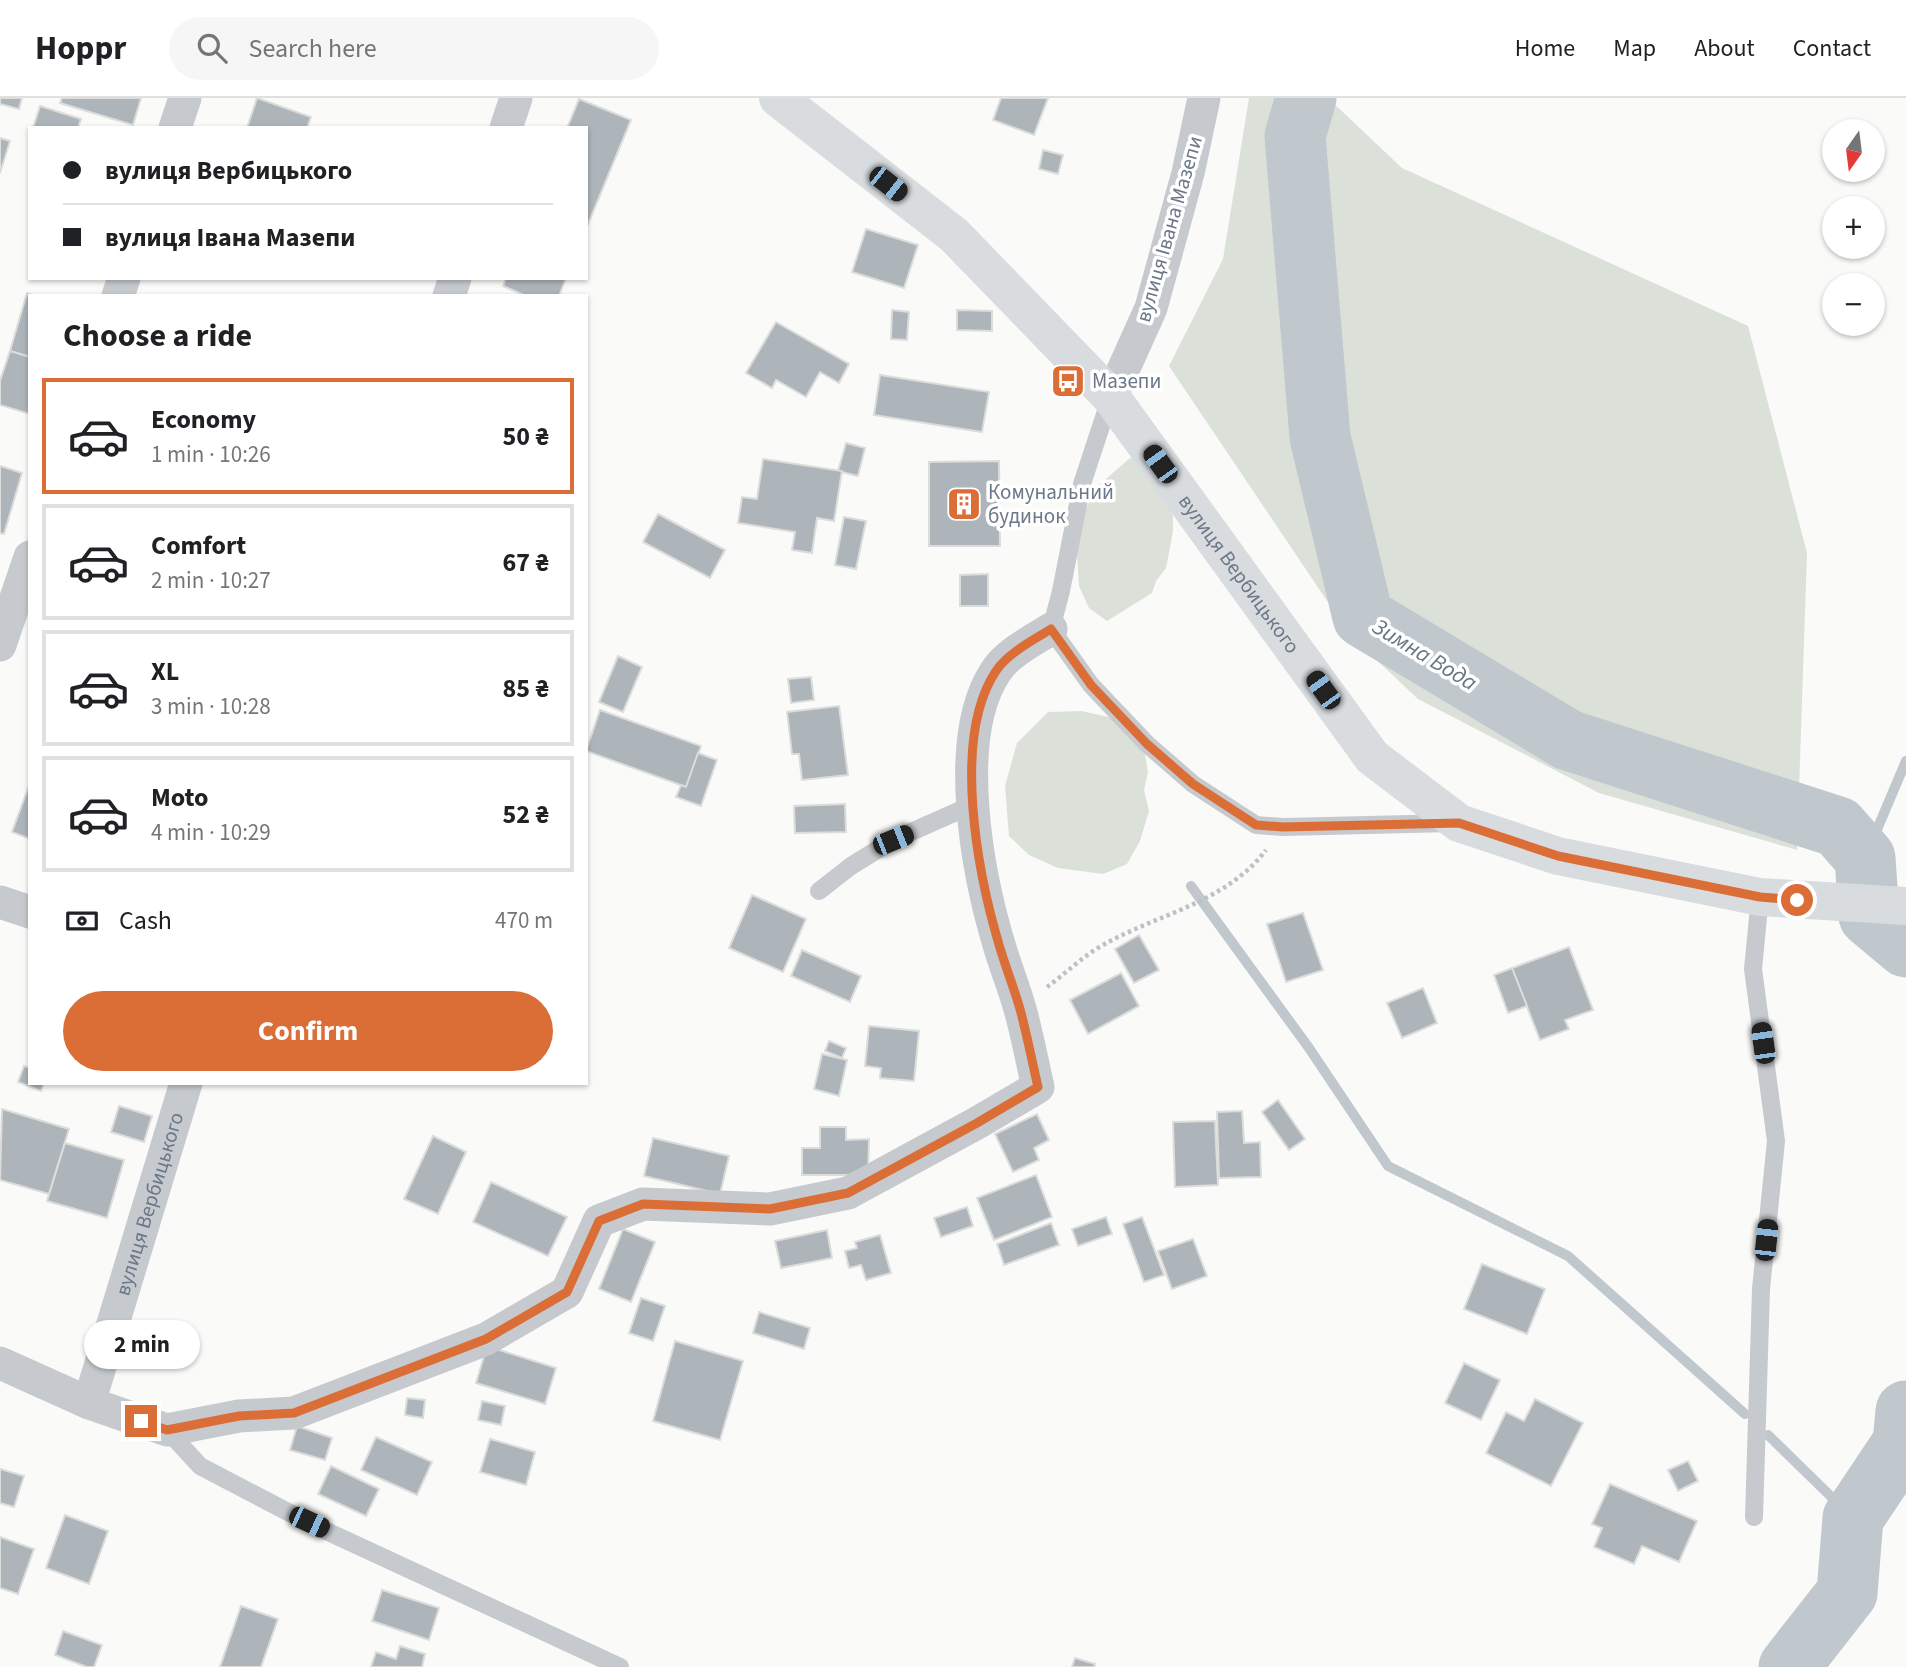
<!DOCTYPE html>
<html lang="en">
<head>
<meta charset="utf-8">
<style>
	body { margin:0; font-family:"Source Sans 3",sans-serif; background:#f6f6f6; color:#202124; height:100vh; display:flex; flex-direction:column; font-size:26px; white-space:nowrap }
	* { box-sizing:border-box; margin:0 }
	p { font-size:23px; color:#757577 }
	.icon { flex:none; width:38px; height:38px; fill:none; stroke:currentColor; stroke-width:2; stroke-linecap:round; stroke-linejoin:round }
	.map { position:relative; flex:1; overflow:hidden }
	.sheet { position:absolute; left:28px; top:196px; width:560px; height:791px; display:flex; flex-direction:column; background:#fff; border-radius:0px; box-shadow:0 2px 5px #0004 }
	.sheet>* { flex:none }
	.banner { position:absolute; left:28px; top:28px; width:560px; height:154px; border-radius:0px; box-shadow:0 2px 5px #0004; display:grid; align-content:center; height:154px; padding:0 35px; background:#fff }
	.needle { width:46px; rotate:194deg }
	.fabs { position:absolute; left:1822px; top:21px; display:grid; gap:14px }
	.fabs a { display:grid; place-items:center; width:63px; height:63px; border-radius:50%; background:#fff; box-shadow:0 2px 5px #0004; font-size:35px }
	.end { position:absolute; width:32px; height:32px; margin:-16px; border:9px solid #db6d37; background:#fff; box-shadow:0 0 0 4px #fff }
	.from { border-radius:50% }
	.bubble { position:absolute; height:49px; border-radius:24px; background:#fff; box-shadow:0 2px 5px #0004; font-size:23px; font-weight:700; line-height:49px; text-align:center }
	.car { position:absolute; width:21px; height:42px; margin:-21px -10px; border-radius:9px; box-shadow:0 0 5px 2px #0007; background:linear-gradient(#222 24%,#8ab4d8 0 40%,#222 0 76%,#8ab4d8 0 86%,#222 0) }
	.banner b { display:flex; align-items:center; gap:24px; height:66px; font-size:26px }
	.banner b+b { border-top:2px solid #e0e0e0 }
	.banner i { width:18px; height:18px; background:#202124 }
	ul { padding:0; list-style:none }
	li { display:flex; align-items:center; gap:21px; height:116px; margin:0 14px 10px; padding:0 21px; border:4px solid #e0e0e0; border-radius:0px }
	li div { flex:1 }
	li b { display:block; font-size:26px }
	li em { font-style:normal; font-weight:700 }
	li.selected { border-color:#db6d37 }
	li>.icon { width:63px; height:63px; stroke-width:1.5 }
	h2 { padding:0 35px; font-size:32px; line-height:84px }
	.pay { display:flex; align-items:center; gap:18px; height:77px; padding:0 35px; font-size:26px }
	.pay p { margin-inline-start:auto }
	.button { display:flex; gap:14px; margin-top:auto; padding:14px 35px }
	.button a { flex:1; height:80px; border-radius:42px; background:#db6d37; color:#fff; font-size:28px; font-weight:700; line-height:80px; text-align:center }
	header { display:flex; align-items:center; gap:42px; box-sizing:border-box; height:98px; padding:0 35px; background:#fff; border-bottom:2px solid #e0e0e0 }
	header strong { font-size:33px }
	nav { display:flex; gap:38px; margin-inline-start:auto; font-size:24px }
	.search { width:490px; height:63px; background:#f6f6f6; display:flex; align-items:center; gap:18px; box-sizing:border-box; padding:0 24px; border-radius:38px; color:#757577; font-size:26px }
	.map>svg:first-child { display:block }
	.green { fill:#dbe1d9 }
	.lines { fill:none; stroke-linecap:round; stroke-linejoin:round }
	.stream { stroke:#c0c8ce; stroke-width:10 }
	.river { stroke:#c0c8ce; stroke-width:61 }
	.building { fill:#adb4ba; stroke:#dcdcda; stroke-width:2 }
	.path { stroke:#bec0c3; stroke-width:4.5; stroke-dasharray:3.5 3.5; stroke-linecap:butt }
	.lane { stroke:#c6c9cd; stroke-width:18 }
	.street { stroke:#c6c9cd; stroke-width:33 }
	.secondary { stroke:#d8dcdf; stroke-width:38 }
	.route { stroke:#db6d37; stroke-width:9 }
	.labels { text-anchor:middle; stroke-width:7; stroke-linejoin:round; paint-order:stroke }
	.street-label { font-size:21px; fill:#6b7887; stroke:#fff }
	.poi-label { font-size:21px; fill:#6b7887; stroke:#fff; text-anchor:start }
	.water-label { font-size:23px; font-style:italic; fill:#677782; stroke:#fff }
</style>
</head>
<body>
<header>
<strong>Hoppr</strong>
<div class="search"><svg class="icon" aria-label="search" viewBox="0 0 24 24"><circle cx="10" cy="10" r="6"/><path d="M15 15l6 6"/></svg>Search here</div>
<nav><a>Home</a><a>Map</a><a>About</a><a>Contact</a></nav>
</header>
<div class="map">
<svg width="1906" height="1569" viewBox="0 0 1906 1569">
	<rect width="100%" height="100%" fill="#fafaf8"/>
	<g class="green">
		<path d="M1249 0H1328L1402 70 1748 228 1807 455 1797 752 1599 695 1418 601 1350 537 1169 268 1223 161Z"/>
		<path d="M1130 360 1144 362 1173 399V433L1166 470 1156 483 1152 495 1107 523 1089 510 1079 488 1077 456 1080 421 1098 388Z"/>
		<path d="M1081 613 1127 623 1143 644 1148 674 1144 692 1149 713 1140 743 1127 766 1103 776 1058 770 1029 757 1009 738 1005 688 1017 645 1048 614Z"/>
	</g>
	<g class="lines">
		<g class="stream">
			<path d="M1865 760 1906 663"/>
			<path d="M1191 788 1309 950 1388 1068 1568 1158 1745 1316"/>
			<path d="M1768 1337 1853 1420"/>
		</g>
		<g class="river">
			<path d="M1306 0 1295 38 1320 339 1363 519 1568 642 1838 729 1865 760 1869 818 1906 849"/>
			<path d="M1789 1569 1847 1495 1853 1420 1903 1345 1906 1313"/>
		</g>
	</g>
	<g class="building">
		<path d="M0 0H22L19 11 0 6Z"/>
		<path d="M62 0H141L133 27 60 5Z"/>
		<path d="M257 0 311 19 307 30H247Z"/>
		<path d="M1001 0H1048L1034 37 993 22Z"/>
		<path d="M579 1 631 22 586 131V30H567Z"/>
		<path d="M40 8 81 21 78 30H33Z"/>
		<path d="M0 40 10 43 0 75Z"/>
		<path d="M1043 52 1063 57 1058 76 1039 71Z"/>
		<path d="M866 131 918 147 904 190 852 174Z"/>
		<path d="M506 180H566L559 198H526L503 188Z"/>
		<path d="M27 195 35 198H30V259L10 253Z"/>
		<path d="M892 212 909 214 907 242 891 241Z"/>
		<path d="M957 212 992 213V233L957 232Z"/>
		<path d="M776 224 849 266 839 285 820 274 806 299 776 282 772 290 746 275Z"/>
		<path d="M10 253 30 259V316L0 307V283Z"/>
		<path d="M880 277 989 294 982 334 874 317Z"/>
		<path d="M846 345 865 350 858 378 838 373Z"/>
		<path d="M763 361 842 373 834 423 817 420 812 455 792 452 795 434 738 425 742 399 757 401Z"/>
		<path d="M999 363 1000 448H929V364Z"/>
		<path d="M0 368 22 375 4 436 0 435Z"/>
		<path d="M658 416 725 452 710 480 643 444Z"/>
		<path d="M844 419 866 423 856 471 835 467Z"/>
		<path d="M988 476V508H960V477Z"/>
		<path d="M618 558 642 569 623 614 599 604Z"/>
		<path d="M811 579 814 602 791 605 788 581Z"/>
		<path d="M839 608 848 677 802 682 799 656H792L787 614Z"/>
		<path d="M600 612 701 648 686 689 586 653Z"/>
		<path d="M698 655 717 662 701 708 676 699 681 687 686 689Z"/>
		<path d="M30 685V741L12 734Z"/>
		<path d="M845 706 846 734 795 735 794 708Z"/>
		<path d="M752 797 806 821 783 874 729 850Z"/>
		<path d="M1303 815 1323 872 1286 884 1267 826Z"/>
		<path d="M1139 837 1159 872 1134 885 1115 851Z"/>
		<path d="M1569 849 1593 912 1565 922 1569 931 1540 942 1512 870Z"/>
		<path d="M802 852 861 878 850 904 791 878Z"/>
		<path d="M1512 870 1527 908 1508 915 1494 877Z"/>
		<path d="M1121 875 1139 908 1088 936 1070 902Z"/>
		<path d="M1423 890 1437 925 1402 940 1387 905Z"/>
		<path d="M869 928 919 933 914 983 880 980 881 970 865 968Z"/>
		<path d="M829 943 846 950 842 960 825 953Z"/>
		<path d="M822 956 847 962 839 998 814 991Z"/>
		<path d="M24 968 30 970V985H44L41 993 18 984Z"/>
		<path d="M1278 1002 1305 1041 1289 1052 1262 1014Z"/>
		<path d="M119 1008 152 1018 144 1044 111 1034Z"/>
		<path d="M2 1011 69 1031 49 1096 0 1082Z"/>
		<path d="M1242 1013 1244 1045 1260 1044 1261 1079 1219 1080 1217 1014Z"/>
		<path d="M1037 1016 1049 1042 1034 1050 1039 1062 1013 1074 995 1036Z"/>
		<path d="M1215 1023 1218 1087 1175 1089 1173 1024Z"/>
		<path d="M820 1029H846V1042L869 1041 868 1077H802V1050H820Z"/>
		<path d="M433 1038 466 1054 438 1116 404 1101Z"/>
		<path d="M653 1040 729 1058 720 1096 644 1078Z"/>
		<path d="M65 1045 124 1062 107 1120 47 1103Z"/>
		<path d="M1036 1077 1052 1119 994 1142 977 1100Z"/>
		<path d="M491 1084 567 1119 548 1158 473 1124Z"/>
		<path d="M967 1109 973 1128 941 1139 934 1120Z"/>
		<path d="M1106 1119 1112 1136 1078 1148 1072 1131Z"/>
		<path d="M1142 1119 1164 1177 1144 1184 1123 1126Z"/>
		<path d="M1051 1125 1059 1147 1004 1167 997 1146Z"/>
		<path d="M623 1131 655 1144 631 1204 599 1191Z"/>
		<path d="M827 1132 832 1160 781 1170 775 1143Z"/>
		<path d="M880 1137 891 1175 866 1182 861 1167 849 1170 845 1153 857 1150 855 1144Z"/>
		<path d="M1193 1141 1207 1178 1172 1191 1158 1153Z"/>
		<path d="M1482 1166 1545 1191 1527 1236 1464 1211Z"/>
		<path d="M641 1200 665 1208 653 1243 629 1235Z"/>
		<path d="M759 1214 810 1230 804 1251 753 1235Z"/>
		<path d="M675 1243 743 1263 720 1342 653 1323Z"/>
		<path d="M487 1248 556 1270 545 1306 476 1285Z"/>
		<path d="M1464 1265 1500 1282 1481 1322 1445 1305Z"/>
		<path d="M407 1300 425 1302 423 1320 405 1317Z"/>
		<path d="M1535 1301 1583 1325 1551 1388 1486 1355 1506 1314 1524 1323Z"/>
		<path d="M482 1303 505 1308 501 1327 478 1322Z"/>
		<path d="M297 1328 332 1340 325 1362 290 1352Z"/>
		<path d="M376 1339 432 1364 417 1397 361 1372Z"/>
		<path d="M490 1341 535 1354 526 1387 480 1374Z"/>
		<path d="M1688 1363 1698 1383 1678 1393 1668 1372Z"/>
		<path d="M331 1368 379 1391 366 1418 318 1396Z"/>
		<path d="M0 1371 24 1378 14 1409 0 1405Z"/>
		<path d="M1610 1386 1697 1423 1679 1464 1642 1448 1634 1466 1594 1449 1602 1430 1592 1426Z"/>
		<path d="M65 1417 108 1433 89 1486 46 1470Z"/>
		<path d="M0 1439 34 1451 18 1496 0 1490Z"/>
		<path d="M382 1492 439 1510 429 1542 372 1523Z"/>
		<path d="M241 1508 278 1521 261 1569H220Z"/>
		<path d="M63 1533 102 1547 94 1569H87L55 1557Z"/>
		<path d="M400 1548 425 1556 422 1569H371L376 1554 396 1561Z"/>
		<path d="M1075 1560 1095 1566 1094 1569H1072Z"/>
	</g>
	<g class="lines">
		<path class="path" d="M1047 889C1065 876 1083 858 1103 847 1157 816 1226 805 1266 752"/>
		<g class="lane">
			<path d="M1110 301 1082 386 1061 493 1051 531 1091 587 1147 646 1193 686 1256 727 1283 729 1452 725"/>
			<path d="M819 793 851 768 893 742 972 707"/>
			<path d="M167 1332 200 1368 309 1425 620 1569"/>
			<path d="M1754 1419 1761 1191 1776 1043 1753 871 1760 799"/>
		</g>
		<g class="street">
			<path d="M175 30 185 0"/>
			<path d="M506 30 516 0"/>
			<path d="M118 198 124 180"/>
			<path d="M449 198 455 180"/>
			<path d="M1111 299 1151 210 1188 75 1204 0"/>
			<path d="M0 547 30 459"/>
			<path d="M0 804 30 814"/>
			<path d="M0 1265 89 1305 167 1332 239 1318 294 1315 486 1241 567 1194 599 1123 643 1106 770 1111 848 1095 977 1025 1038 989C1032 963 1027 936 1020 911 1014 890 1006 870 1000 850 978 778 951 640 996 573 1008 555 1032 543 1051 531"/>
			<path id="s1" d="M89 1305 186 985"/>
		</g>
		<path class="secondary" id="s2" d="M778 0 954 137 1111 299 1372 659 1459 725 1558 758 1760 799 1906 808"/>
	</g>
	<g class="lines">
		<path class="route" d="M141 1323 167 1332 239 1318 294 1315 486 1241 567 1194 599 1123 643 1106 770 1111 848 1095 977 1025 1038 989C1032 963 1027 937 1020 911 1014 890 1006 870 1000 850 978 777 951 640 996 573 1008 555 1032 543 1051 531L1091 587 1147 646 1193 686 1256 727 1283 729 1459 725 1558 758 1760 799 1797 802"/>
	</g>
	<defs>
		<g id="bus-square" transform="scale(1.75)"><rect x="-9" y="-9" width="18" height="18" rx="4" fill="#db6d37" stroke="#fff"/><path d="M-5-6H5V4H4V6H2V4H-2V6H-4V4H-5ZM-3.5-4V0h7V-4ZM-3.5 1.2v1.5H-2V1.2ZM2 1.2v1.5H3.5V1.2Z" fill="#fff"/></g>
		<g id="building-square" transform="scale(1.75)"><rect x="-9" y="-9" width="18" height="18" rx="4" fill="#db6d37" stroke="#fff"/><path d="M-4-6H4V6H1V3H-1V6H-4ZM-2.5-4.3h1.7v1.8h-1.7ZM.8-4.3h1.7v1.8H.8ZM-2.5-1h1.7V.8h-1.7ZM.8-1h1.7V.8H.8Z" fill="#fff"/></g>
	</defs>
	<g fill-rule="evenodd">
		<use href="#bus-square" x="1068" y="283"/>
		<use href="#building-square" x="964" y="406"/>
	</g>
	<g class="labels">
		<g class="street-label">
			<text transform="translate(1169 131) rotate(-74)" y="7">вулиця Івана Мазепи</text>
			<text dy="7" stroke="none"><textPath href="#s2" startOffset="667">вулиця Вербицького</textPath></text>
			<text dy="7" stroke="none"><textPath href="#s1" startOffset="208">вулиця Вербицького</textPath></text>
		</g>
		<g class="poi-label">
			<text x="1092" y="290">Мазепи</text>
			<text x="988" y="401">Комунальний<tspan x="988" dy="24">будинок</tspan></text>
		</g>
		<g class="water-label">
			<text transform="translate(1425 556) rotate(31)" y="8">Зимна Вода</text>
		</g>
	</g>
</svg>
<div class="fabs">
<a><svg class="needle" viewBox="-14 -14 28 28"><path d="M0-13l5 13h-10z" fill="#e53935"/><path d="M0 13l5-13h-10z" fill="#757577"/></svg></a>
<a>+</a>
<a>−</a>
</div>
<i class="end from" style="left:1797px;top:802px"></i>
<i class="end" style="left:141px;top:1323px"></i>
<div class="bubble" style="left:84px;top:1222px;width:116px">2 min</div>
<i class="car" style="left:888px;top:86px;rotate:128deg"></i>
<i class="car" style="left:1160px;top:366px;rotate:324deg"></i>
<i class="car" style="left:1323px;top:592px;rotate:324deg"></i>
<i class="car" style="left:893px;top:742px;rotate:68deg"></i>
<i class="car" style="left:1763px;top:945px;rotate:352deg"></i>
<i class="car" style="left:1766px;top:1142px;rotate:6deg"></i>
<i class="car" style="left:309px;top:1424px;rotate:115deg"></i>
<div class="banner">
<b><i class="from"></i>вулиця Вербицького</b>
<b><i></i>вулиця Івана Мазепи</b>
</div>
<section class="sheet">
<h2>Choose a ride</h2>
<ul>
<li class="selected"><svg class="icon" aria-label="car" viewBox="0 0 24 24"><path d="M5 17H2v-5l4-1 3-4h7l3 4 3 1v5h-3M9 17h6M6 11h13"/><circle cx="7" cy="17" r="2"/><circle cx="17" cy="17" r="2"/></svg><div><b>Economy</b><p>1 min · 10:26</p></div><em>50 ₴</em></li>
<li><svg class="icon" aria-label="car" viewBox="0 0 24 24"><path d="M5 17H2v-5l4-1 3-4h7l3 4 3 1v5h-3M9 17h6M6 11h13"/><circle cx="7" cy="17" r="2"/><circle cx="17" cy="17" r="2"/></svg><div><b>Comfort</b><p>2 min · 10:27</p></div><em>67 ₴</em></li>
<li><svg class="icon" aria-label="car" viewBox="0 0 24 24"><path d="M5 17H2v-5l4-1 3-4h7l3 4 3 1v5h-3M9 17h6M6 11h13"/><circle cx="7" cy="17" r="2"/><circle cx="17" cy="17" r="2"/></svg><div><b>XL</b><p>3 min · 10:28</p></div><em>85 ₴</em></li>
<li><svg class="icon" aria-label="car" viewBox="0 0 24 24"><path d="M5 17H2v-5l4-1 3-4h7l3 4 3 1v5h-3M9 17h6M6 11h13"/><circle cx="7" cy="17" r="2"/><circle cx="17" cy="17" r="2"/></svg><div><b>Moto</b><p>4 min · 10:29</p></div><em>52 ₴</em></li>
</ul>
<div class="pay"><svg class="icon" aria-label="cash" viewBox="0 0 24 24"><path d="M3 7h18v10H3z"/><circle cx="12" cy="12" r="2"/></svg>Cash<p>470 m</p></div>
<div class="button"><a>Confirm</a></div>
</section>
</div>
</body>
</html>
